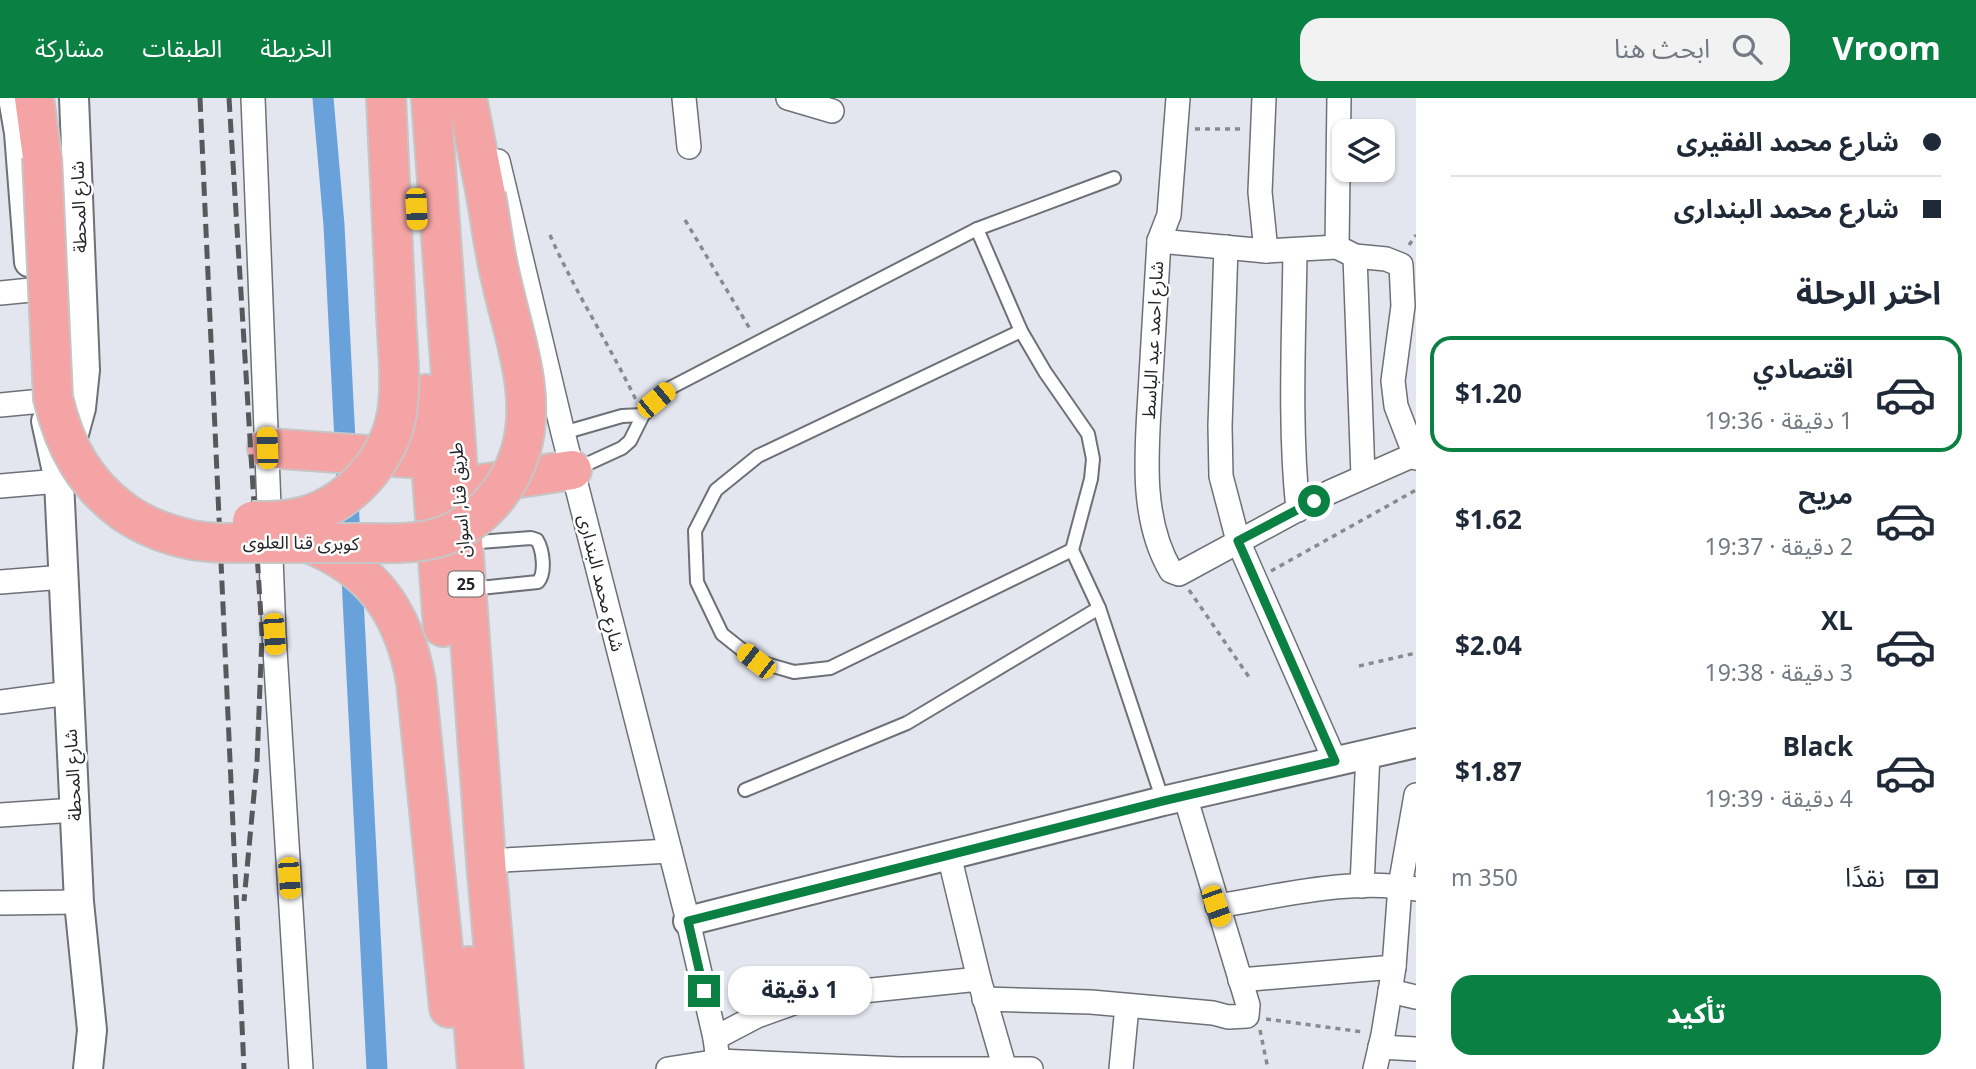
<!DOCTYPE html>
<html lang="ar">
<head>
<meta charset="utf-8">
<style>
	body { margin:0; font-family:Georgia,"Noto Sans Arabic",serif; background:#f2f2f3; color:#1f2937; direction:rtl; height:100vh; display:flex; flex-direction:column; font-size:26px; white-space:nowrap }
	* { box-sizing:border-box; margin:0 }
	p { font-size:23px; color:#747a83 }
	.icon { flex:none; width:38px; height:38px; fill:none; stroke:currentColor; stroke-width:2; stroke-linecap:round; stroke-linejoin:round }
	.map { position:relative; flex:1; overflow:hidden; direction:ltr }
	.details { display:flex; flex-direction:column; background:#fff; width:560px }
	.details>* { flex:none }
	.top-card { display:grid; align-content:center; height:154px; padding:0 35px; background:#fff }
	.buttons { position:absolute; left:1332px; top:21px; display:grid; gap:14px }
	.buttons a { display:grid; place-items:center; width:63px; height:63px; border-radius:14px; background:#fff; box-shadow:0 2px 5px #0004; font-size:35px }
	.end { position:absolute; width:32px; height:32px; margin:-16px; border:9px solid #0b8043; background:#fff; box-shadow:0 0 0 4px #fff }
	.from { border-radius:50% }
	.bubble { position:absolute; height:49px; border-radius:21px; background:#fff; box-shadow:0 2px 5px #0004; font-size:23px; font-weight:700; line-height:49px; text-align:center; direction:rtl }
	.car { position:absolute; width:21px; height:42px; margin:-21px -10px; border-radius:9px; box-shadow:0 0 5px 2px #0007; background:linear-gradient(#f5c518 24%,#345 0 40%,#f5c518 0 76%,#345 0 86%,#f5c518 0) }
	.top-card b { display:flex; align-items:center; gap:24px; height:66px; font-size:26px }
	.top-card b+b { border-top:2px solid #e0e1e3 }
	.top-card i { width:18px; height:18px; background:#1f2937 }
	ul { padding:0; list-style:none }
	li { display:flex; align-items:center; gap:21px; height:116px; margin:0 14px 10px; padding:0 21px; border:4px solid transparent; border-radius:21px }
	li div { flex:1 }
	li b { display:block; font-size:26px }
	li em { font-style:normal; font-weight:700 }
	li.on { border-color:#0b8043 }
	li>.icon { width:63px; height:63px; stroke-width:1.5 }
	h2 { padding:0 35px; font-size:32px; line-height:84px }
	.pay { display:flex; align-items:center; gap:18px; height:77px; padding:0 35px; font-size:26px }
	.pay p { margin-inline-start:auto }
	.primary-button { display:flex; gap:14px; margin-top:auto; padding:14px 35px }
	.primary-button a { flex:1; height:80px; border-radius:21px; background:#0b8043; color:#fff; font-size:28px; font-weight:700; line-height:80px; text-align:center }
	header { display:flex; align-items:center; gap:42px; box-sizing:border-box; height:98px; padding:0 35px; background:#0b8043; color:#fff }
	header strong { font-size:33px }
	nav { display:flex; gap:38px; margin-inline-start:auto; font-size:24px }
	.search { width:490px; height:63px; background:#f2f2f3; display:flex; align-items:center; gap:18px; box-sizing:border-box; padding:0 24px; border-radius:21px; color:#747a83; font-size:26px }
	main { display:flex; flex:1; min-height:0 }
	.map>svg:first-child { display:block }
	.lines { fill:none; stroke-linecap:round; stroke-linejoin:round }
	.canal { stroke:#69a1db; stroke-width:21 }
	.service-casing { stroke:#6e7078; stroke-width:16 }
	.minor-casing { stroke:#6e7078; stroke-width:26 }
	.tertiary-casing { stroke:#6e7078; stroke-width:32 }
	.trunk-casing { stroke:#c6c6c7; stroke-width:42 }
	.path { stroke:#888a90; stroke-width:3.5; stroke-dasharray:5 5; stroke-linecap:butt }
	.service { stroke:#fff; stroke-width:12 }
	.minor { stroke:#fff; stroke-width:23 }
	.tertiary { stroke:#fff; stroke-width:28 }
	.trunk { stroke:#f4a4a4; stroke-width:38 }
	.rail { stroke:#57585c; stroke-width:5; stroke-dasharray:14 7; stroke-linecap:butt }
	.trunk-bridge-casing { stroke:#c6c6c7; stroke-width:42; stroke-linecap:butt }
	.trunk-bridge { stroke:#f4a4a4; stroke-width:38 }
	.route { stroke:#0b8043; stroke-width:9 }
	.labels { text-anchor:middle; stroke-width:5; stroke-linejoin:round; paint-order:stroke }
	.shield { fill:#fff; stroke:#656668; stroke-width:2 }
	.shield-label { font-size:16px; font-weight:bold; fill:#232427 }
	.street-label { font-size:18px; fill:#232427; stroke:#fff }
</style>
</head>
<body>
<header>
<strong>Vroom</strong>
<div class="search"><svg class="icon" aria-label="search" viewBox="0 0 24 24"><circle cx="10" cy="10" r="6"/><path d="M15 15l6 6"/></svg>ابحث هنا</div>
<nav><a>الخريطة</a><a>الطبقات</a><a>مشاركة</a></nav>
</header>
<main>
<section class="details">
<div class="top-card">
<b><i class="from"></i>شارع محمد الفقيرى</b>
<b><i></i>شارع محمد البندارى</b>
</div>
<h2>اختر الرحلة</h2>
<ul>
<li class="on"><svg class="icon" aria-label="car" viewBox="0 0 24 24"><path d="M5 17H2v-5l4-1 3-4h7l3 4 3 1v5h-3M9 17h6M6 11h13"/><circle cx="7" cy="17" r="2"/><circle cx="17" cy="17" r="2"/></svg><div><b>اقتصادي</b><p>1 دقيقة · 19:36</p></div><em>$1.20</em></li>
<li><svg class="icon" aria-label="car" viewBox="0 0 24 24"><path d="M5 17H2v-5l4-1 3-4h7l3 4 3 1v5h-3M9 17h6M6 11h13"/><circle cx="7" cy="17" r="2"/><circle cx="17" cy="17" r="2"/></svg><div><b>مريح</b><p>2 دقيقة · 19:37</p></div><em>$1.62</em></li>
<li><svg class="icon" aria-label="car" viewBox="0 0 24 24"><path d="M5 17H2v-5l4-1 3-4h7l3 4 3 1v5h-3M9 17h6M6 11h13"/><circle cx="7" cy="17" r="2"/><circle cx="17" cy="17" r="2"/></svg><div><b>XL</b><p>3 دقيقة · 19:38</p></div><em>$2.04</em></li>
<li><svg class="icon" aria-label="car" viewBox="0 0 24 24"><path d="M5 17H2v-5l4-1 3-4h7l3 4 3 1v5h-3M9 17h6M6 11h13"/><circle cx="7" cy="17" r="2"/><circle cx="17" cy="17" r="2"/></svg><div><b>Black</b><p>4 دقيقة · 19:39</p></div><em>$1.87</em></li>
</ul>
<div class="pay"><svg class="icon" aria-label="cash" viewBox="0 0 24 24"><path d="M3 7h18v10H3z"/><circle cx="12" cy="12" r="2"/></svg>نقدًا<p>350 m</p></div>
<div class="primary-button"><a>تأكيد</a></div>
</section>
<div class="map">
<svg width="1416" height="971" viewBox="0 0 1416 971">
	<rect width="100%" height="100%" fill="#e4e6ef"/>
	<g class="lines">
		<path class="canal" d="M323 0 334 127 377 971"/>
		<g class="service-casing">
			<g id="service">
				<path d="M977 131 1021 233 1045 274 1088 336 1093 361 1091 381 1072 452 1099 510 1163 703"/>
				<path d="M1021 233 758 358 716 392 695 433 697 484 722 536 756 563 794 574 830 570 1072 452"/>
				<path d="M563 335 622 318 643 317"/>
				<path d="M574 372 622 350 630 343 643 317 670 290 977 131 1114 80"/>
				<path d="M466 445 531 440 537 442C543 452 546 475 538 484L470 491"/>
				<path d="M745 692 907 625 1099 510"/>
			</g>
		</g>
		<g class="minor-casing">
			<g id="minor">
				<path d="M253 0 274 536 301 971"/>
				<path d="M684 0 689 49"/>
				<path d="M788 0 832 13"/>
				<path d="M1178 0 1169 117 1159 143C1156 188 1154 233 1151 278 1148 341 1137 416 1171 473L1179 476 1330 394 1416 356"/>
				<path d="M1264 0 1260 94 1266 153"/>
				<path d="M498 63 563 335 688 823 715 940 719 971"/>
				<path d="M1159 143 1266 153 1337 149 1355 158 1386 161 1401 167 1403 208 1393 283 1396 308 1416 360"/>
				<path d="M1226 149 1220 328 1221 378 1238 443 1335 663"/>
				<path d="M1337 149 1339 0"/>
				<path d="M1295 152C1294 239 1289 326 1298 412"/>
				<path d="M1355 158 1363 378"/>
				<path d="M0 195 31 192"/>
				<path d="M0 307 42 303"/>
				<path d="M0 388 59 383"/>
				<path d="M0 484 64 479"/>
				<path d="M0 604 69 595"/>
				<path d="M0 717 75 712"/>
				<path d="M949 757 979 881 1005 971"/>
				<path d="M486 763 670 753"/>
				<path d="M1362 788 1368 655"/>
				<path d="M0 805 79 804"/>
				<path d="M1217 808C1281 798 1351 779 1416 791"/>
				<path d="M1240 882 1394 869"/>
				<path d="M1390 893 1416 899"/>
				<path d="M984 901 1091 904 1213 915 1228 919 1247 918 1248 907 1185 698"/>
				<path d="M715 940 757 918 799 903 843 895 979 881"/>
				<path d="M1380 949 1416 951"/>
				<path d="M668 971 719 963 899 971H1031"/>
				<path d="M1121 971 1127 908"/>
				<path d="M1375 971 1383 937 1394 869 1400 788 1416 697"/>
			</g>
		</g>
		<g class="tertiary-casing">
			<g id="tertiary">
				<path d="M13 0 19 35 29 164"/>
				<path d="M46 323 59 383 79 804 92 932 88 971"/>
				<path d="M69 354 81 310 85 272 74 0"/>
				<path d="M688 823 1163 703 1416 645"/>
			</g>
		</g>
		<g class="trunk-casing">
			<g id="trunk">
				<path d="M34 0 42 59"/>
				<path d="M386 0 390 85"/>
				<path d="M431 0 486 763 504 971"/>
				<path d="M467 0 486 97"/>
				<path d="M426 296 443 529"/>
				<path d="M267 350 410 360"/>
				<path d="M481 386 572 372"/>
				<path d="M308 445C374 471 404 516 416 584L449 910"/>
				<path d="M469 868 477 971"/>
			</g>
		</g>
		<g class="path">
			<path d="M1195 31H1244"/>
			<path d="M685 122 750 231"/>
			<path d="M550 137C575 194 609 246 636 302"/>
			<path d="M1409 147 1416 137"/>
			<path d="M1271 473 1416 392"/>
			<path d="M1189 492 1251 582"/>
			<path d="M1359 568 1416 555"/>
			<path d="M1266 921 1363 934"/>
			<path d="M1260 932 1268 971"/>
		</g>
		<use href="#service" class="service"/>
		<use href="#minor" class="minor"/>
		<use href="#tertiary" class="tertiary"/>
		<use href="#trunk" class="trunk"/>
		<g class="rail">
			<path d="M200 0 244 971"/>
			<path d="M229 0 262 536 257 664 244 803"/>
		</g>
		<g class="trunk-bridge-casing">
			<g id="trunk-bridge">
				<path d="M42 59 53 300C64 347 84 385 124 414 144 428 168 437 192 442 218 447 246 444 272 445 302 445 332 445 362 445 390 445 419 447 446 437 482 422 510 390 521 352 537 295 513 237 501 181 494 153 491 125 486 97"/>
				<path d="M252 423C270 423 287 423 305 418 350 405 389 362 397 315 402 282 397 247 396 214 394 171 392 128 390 85"/>
			</g>
		</g>
		<use href="#trunk-bridge" class="trunk-bridge"/>
	</g>
	<g class="lines">
		<path class="route" d="M704 893 688 823 1163 703 1335 663 1238 443 1314 403"/>
	</g>
	<g class="labels">
		<rect class="shield" x="448.5" y="473.5" width="35" height="25" rx="5"/>
		<g class="shield-label">
			<text x="466" y="492">25</text>
		</g>
		<g class="street-label">
			<text transform="translate(79 109) rotate(-92)" y="6">شارع المحطة</text>
			<text transform="translate(1153 242) rotate(-87)" y="6">شارع احمد عبد الباسط</text>
			<text transform="translate(460 402) rotate(-94)" y="6">طريق قنا, اسوان</text>
			<text transform="translate(301 445) rotate(1)" y="6">كوبرى قنا العلوى</text>
			<text transform="translate(601 485) rotate(76)" y="6">شارع محمد البندارى</text>
			<text transform="translate(73 677) rotate(-93)" y="6">شارع المحطة</text>
		</g>
	</g>
</svg>
<div class="buttons">
<a><svg class="icon" aria-label="layers" viewBox="0 0 24 24"><path d="M12 4l9 5-9 5-9-5zM3 14l9 5 9-5"/></svg></a>
</div>
<i class="end from" style="left:1314px;top:403px"></i>
<i class="end" style="left:704px;top:893px"></i>
<div class="bubble" style="left:728px;top:868px;width:144px">1 دقيقة</div>
<i class="car" style="left:416px;top:111px;rotate:177deg"></i>
<i class="car" style="left:656px;top:302px;rotate:50deg"></i>
<i class="car" style="left:267px;top:350px;rotate:358deg"></i>
<i class="car" style="left:274px;top:536px;rotate:176deg"></i>
<i class="car" style="left:756px;top:563px;rotate:308deg"></i>
<i class="car" style="left:289px;top:780px;rotate:176deg"></i>
<i class="car" style="left:1216px;top:808px;rotate:160deg"></i>
</div>
</main>
</body>
</html>
